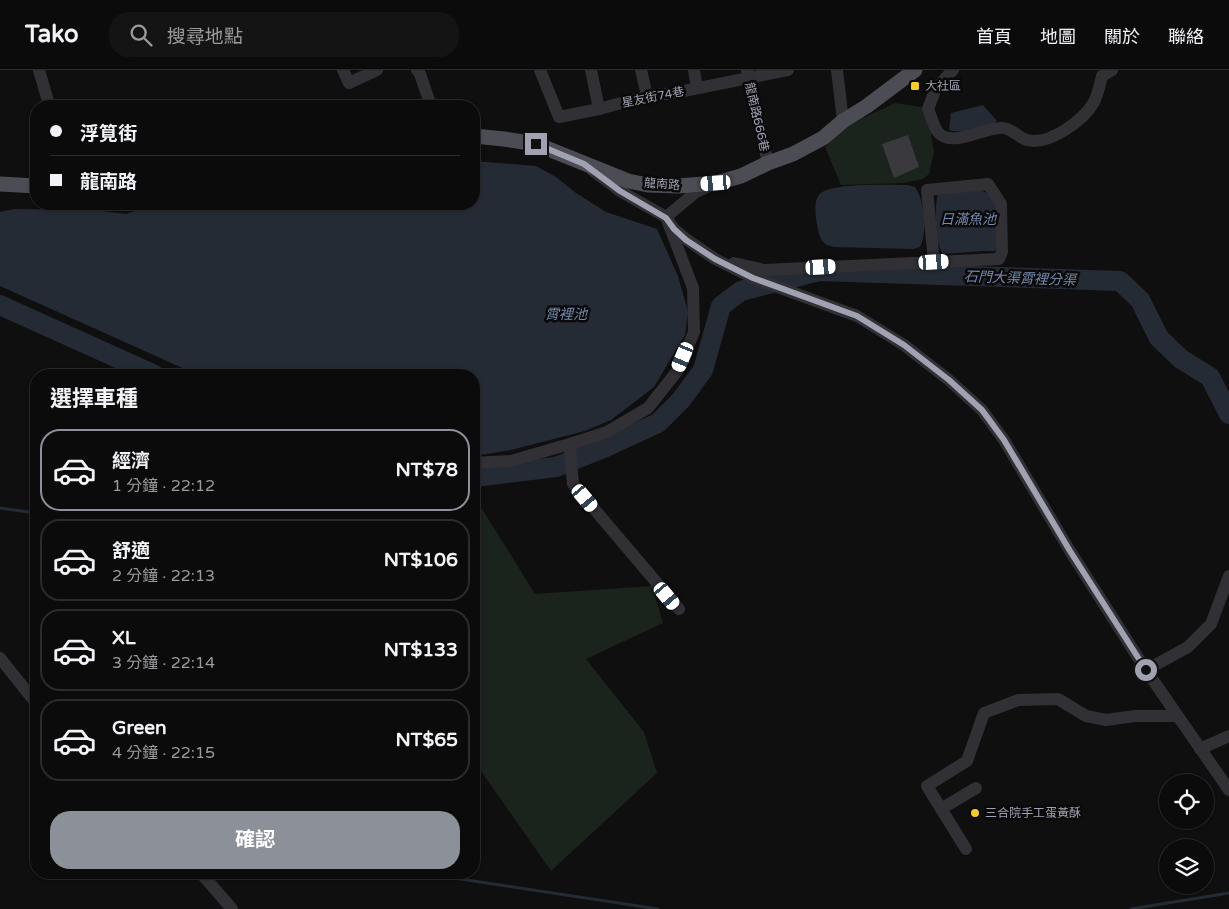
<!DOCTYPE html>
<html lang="zh-TW">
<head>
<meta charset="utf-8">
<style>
	body { margin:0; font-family:"Varela Round","Noto Sans TC",sans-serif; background:#141415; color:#f1f3f6; height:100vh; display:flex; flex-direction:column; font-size:19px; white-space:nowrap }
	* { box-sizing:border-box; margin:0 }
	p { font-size:16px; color:#9a9b9d }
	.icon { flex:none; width:28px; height:28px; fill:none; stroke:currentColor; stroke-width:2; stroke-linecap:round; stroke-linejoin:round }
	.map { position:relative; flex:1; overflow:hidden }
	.drawer { position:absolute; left:30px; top:299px; width:450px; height:510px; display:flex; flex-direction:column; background:#0b0b0c; border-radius:20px; box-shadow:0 1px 4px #0004,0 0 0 1px #2b2b2d }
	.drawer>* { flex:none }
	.hud { position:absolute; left:30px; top:30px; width:450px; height:110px; border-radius:20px; box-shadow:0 1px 4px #0004,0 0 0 1px #2b2b2d; display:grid; align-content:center; height:110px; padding:0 20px; background:#0b0b0c }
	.controls { position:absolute; left:1159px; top:704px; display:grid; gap:10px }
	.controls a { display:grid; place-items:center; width:55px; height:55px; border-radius:50%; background:#0b0b0c; box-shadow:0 1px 4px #0004,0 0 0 1px #2b2b2d; font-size:25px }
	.end { position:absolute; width:22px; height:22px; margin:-11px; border:6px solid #a0a2b2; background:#111; box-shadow:0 0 0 2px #111 }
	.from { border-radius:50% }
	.car { position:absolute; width:15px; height:30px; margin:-15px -8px; border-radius:6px; box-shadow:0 0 4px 1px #0007; background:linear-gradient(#fff 24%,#345 0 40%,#fff 0 76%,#345 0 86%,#fff 0) }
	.hud b { display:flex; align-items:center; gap:18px; height:48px; font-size:19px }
	.hud b+b { border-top:1px solid #2b2b2d }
	.hud i { width:12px; height:12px; background:#f1f3f6 }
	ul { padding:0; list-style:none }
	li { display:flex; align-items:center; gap:15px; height:82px; margin:0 10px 8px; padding:0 10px; border:2px solid #2b2b2d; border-radius:20px }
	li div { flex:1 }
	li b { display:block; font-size:19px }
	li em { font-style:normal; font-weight:700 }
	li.active { border-color:#8c9099 }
	li>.icon { width:45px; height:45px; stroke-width:1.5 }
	h2 { padding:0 20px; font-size:22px; line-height:60px }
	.action { display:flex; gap:10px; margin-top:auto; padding:10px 20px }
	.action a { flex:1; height:58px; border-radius:20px; background:#8c9099; color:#fff; font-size:20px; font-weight:700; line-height:58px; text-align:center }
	header { display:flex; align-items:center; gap:30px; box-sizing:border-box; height:70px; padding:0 25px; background:#0b0b0c; border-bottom:1px solid #2b2b2d }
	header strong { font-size:24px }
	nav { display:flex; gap:28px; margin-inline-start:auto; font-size:18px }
	.search { width:350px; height:45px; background:#141415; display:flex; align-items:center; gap:12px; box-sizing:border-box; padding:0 18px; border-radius:20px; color:#9a9b9d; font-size:19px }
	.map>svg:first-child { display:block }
	.green { fill:#1b231d }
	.water { fill:#252b34 }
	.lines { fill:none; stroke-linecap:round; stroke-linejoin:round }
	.stream { stroke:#252b34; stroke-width:3 }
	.river { stroke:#252b34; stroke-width:20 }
	.building { fill:#39393e }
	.minor { stroke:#303035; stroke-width:12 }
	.major { stroke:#4c4c54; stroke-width:15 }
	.route { stroke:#a0a2b2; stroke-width:6 }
	.poi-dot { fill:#f5cd22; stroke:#0a0a0b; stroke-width:2 }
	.labels { text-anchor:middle; stroke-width:5; stroke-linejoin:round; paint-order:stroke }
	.poi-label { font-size:12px; fill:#a0a2b2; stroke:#0a0a0b; text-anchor:start }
	.street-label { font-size:12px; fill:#a0a2b2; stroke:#0a0a0b }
	.water-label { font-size:14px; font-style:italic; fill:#758baf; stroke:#0a0a0b }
</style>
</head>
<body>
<header>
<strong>Tako</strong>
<div class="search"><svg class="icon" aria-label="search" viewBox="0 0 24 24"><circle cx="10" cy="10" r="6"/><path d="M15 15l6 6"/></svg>搜尋地點</div>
<nav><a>首頁</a><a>地圖</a><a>關於</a><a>聯絡</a></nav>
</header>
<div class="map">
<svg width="1229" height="839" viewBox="0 0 1229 839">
	<rect width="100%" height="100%" fill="#0f0f10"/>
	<g class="green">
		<path d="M895 33 927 38 934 83 929 104 923 109 903 113 841 115 825 77 848 55Z"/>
		<path d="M474 426 535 524 652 516 663 553 586 589 644 662 657 703 551 801 474 691Z"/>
	</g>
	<g class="water">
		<path d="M983 35 997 51C984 59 964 64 949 60L951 43Z"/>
		<path d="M474 91 536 96 556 107 576 123 606 142 657 159 678 206 688 242 685 265 654 317 611 350 585 361 511 380 474 386V305H198L0 216V142L14 139 95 140 126 144 153 134H474Z"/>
		<path d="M907 115 915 117C925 132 928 161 920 177L913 179 834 177C823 175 820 170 818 159 816 150 813 132 819 125 828 112 890 115 907 115Z"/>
		<path d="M974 117 989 124 997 133 999 172 995 181H984L943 184C935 172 934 138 938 124Z"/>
	</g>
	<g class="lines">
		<g class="stream">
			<path d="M0 438 36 443"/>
			<path d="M414 802 658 839"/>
			<path d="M1131 839 1229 823"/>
		</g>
		<g class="river">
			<path d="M0 235 155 305"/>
			<path d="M474 407 556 397 606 377 658 353 681 330 703 300 721 236 741 221 819 201 1120 211 1140 230 1159 268 1181 289 1210 307 1229 344"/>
		</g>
	</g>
	<path class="building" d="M908 65 919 97 894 108 882 74Z"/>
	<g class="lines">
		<g class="minor">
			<path d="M39 0 48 31"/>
			<path d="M343 0 349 13 377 0"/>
			<path d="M417 0 420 4 431 36"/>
			<path d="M540 0 559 47 599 39 647 26 674 23 788 0"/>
			<path d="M591 0 599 39"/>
			<path d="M641 0 647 26"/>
			<path d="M694 0 697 18"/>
			<path d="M747 0 768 93"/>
			<path d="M837 0 843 51"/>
			<path d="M953 0 936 18 928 39C931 46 933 54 937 61 951 80 984 56 1003 58 1011 58 1019 68 1027 70 1049 76 1084 50 1094 32 1098 24 1100 14 1102 6L1112 0"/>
			<path d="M592 100 620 121 666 147 674 159 686 169 715 189 753 208 857 246 904 275 949 310 982 340 1004 370 1070 481 1146 600 1229 720"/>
			<path d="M734 193 764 200 999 189 1002 182 1001 134 988 114 927 120 934 192"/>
			<path d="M573 373 570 381 573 414 679 539"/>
			<path d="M474 393 511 391 573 373 607 362 648 338 678 300 694 262 693 218 666 147 696 122 711 115"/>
			<path d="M0 588 36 633"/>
			<path d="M1146 600 1188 577 1211 554 1229 506"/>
			<path d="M1200 679 1229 666"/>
			<path d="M941 739 976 718"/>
			<path d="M966 779 927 716 967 691 984 643 1018 630 1058 629 1086 646 1106 650 1135 646H1177"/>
			<path d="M200 802 232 839"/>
		</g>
		<g class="major">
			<path d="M474 66 504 69 536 74 628 111 648 115 678 116 716 113 741 106 768 93 793 84 823 68 843 51 867 36 915 0"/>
			<path d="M0 114 36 116"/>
		</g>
	</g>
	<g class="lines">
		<path class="route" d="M536 74 584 94 620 121 666 148 674 159 686 170 715 189 753 208 857 246 904 275 949 310 982 340 1004 370 1070 481 1146 600"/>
	</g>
	<g class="poi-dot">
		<rect x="910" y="11" width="10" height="10" rx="2.5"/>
		<circle cx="975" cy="743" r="5"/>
	</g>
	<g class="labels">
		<g class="poi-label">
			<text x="925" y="20">大社區</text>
			<text x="985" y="747">三合院手工蛋黃酥</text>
		</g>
		<g class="street-label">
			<text transform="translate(653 27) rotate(-11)" y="4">星友街74巷</text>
			<text transform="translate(757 47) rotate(77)" y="4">龍南路666巷</text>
			<text transform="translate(662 114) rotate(4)" y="4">龍南路</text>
		</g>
		<g class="water-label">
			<text x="968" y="154">日滿魚池</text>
			<text transform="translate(1020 208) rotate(2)" y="5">石門大渠霄裡分渠</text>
			<text x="566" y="249">霄裡池</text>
		</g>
	</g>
</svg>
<div class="controls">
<a><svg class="icon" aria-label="locate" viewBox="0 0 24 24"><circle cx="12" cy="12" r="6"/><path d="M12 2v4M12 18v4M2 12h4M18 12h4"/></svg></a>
<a><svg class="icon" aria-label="layers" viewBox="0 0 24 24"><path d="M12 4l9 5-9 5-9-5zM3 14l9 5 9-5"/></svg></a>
</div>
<i class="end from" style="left:1146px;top:600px"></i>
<i class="end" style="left:536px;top:74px"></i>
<i class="car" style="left:716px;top:113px;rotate:266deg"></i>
<i class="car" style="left:934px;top:192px;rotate:87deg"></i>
<i class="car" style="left:821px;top:197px;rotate:87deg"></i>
<i class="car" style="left:683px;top:287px;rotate:203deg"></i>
<i class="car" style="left:585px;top:428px;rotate:140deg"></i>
<i class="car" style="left:667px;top:526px;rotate:140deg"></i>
<div class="hud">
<b><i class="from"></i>浮筧街</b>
<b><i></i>龍南路</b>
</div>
<section class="drawer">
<h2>選擇車種</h2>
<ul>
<li class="active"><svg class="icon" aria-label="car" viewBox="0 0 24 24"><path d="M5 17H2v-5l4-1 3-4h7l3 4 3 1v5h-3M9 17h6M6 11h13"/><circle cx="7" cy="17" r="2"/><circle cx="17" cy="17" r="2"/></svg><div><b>經濟</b><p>1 分鐘 · 22:12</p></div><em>NT$78</em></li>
<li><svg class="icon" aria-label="car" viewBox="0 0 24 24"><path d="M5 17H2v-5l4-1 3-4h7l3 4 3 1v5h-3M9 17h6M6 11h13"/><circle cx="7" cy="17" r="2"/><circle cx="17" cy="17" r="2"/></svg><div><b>舒適</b><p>2 分鐘 · 22:13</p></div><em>NT$106</em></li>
<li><svg class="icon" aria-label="car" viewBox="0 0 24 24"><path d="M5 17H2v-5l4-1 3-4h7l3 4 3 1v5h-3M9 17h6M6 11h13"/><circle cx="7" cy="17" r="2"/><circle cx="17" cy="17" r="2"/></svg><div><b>XL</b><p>3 分鐘 · 22:14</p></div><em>NT$133</em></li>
<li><svg class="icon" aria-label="car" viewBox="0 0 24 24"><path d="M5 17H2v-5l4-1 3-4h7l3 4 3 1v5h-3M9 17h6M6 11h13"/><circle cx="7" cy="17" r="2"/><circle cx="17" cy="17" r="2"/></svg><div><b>Green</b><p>4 分鐘 · 22:15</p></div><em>NT$65</em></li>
</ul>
<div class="action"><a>確認</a></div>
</section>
</div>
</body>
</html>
